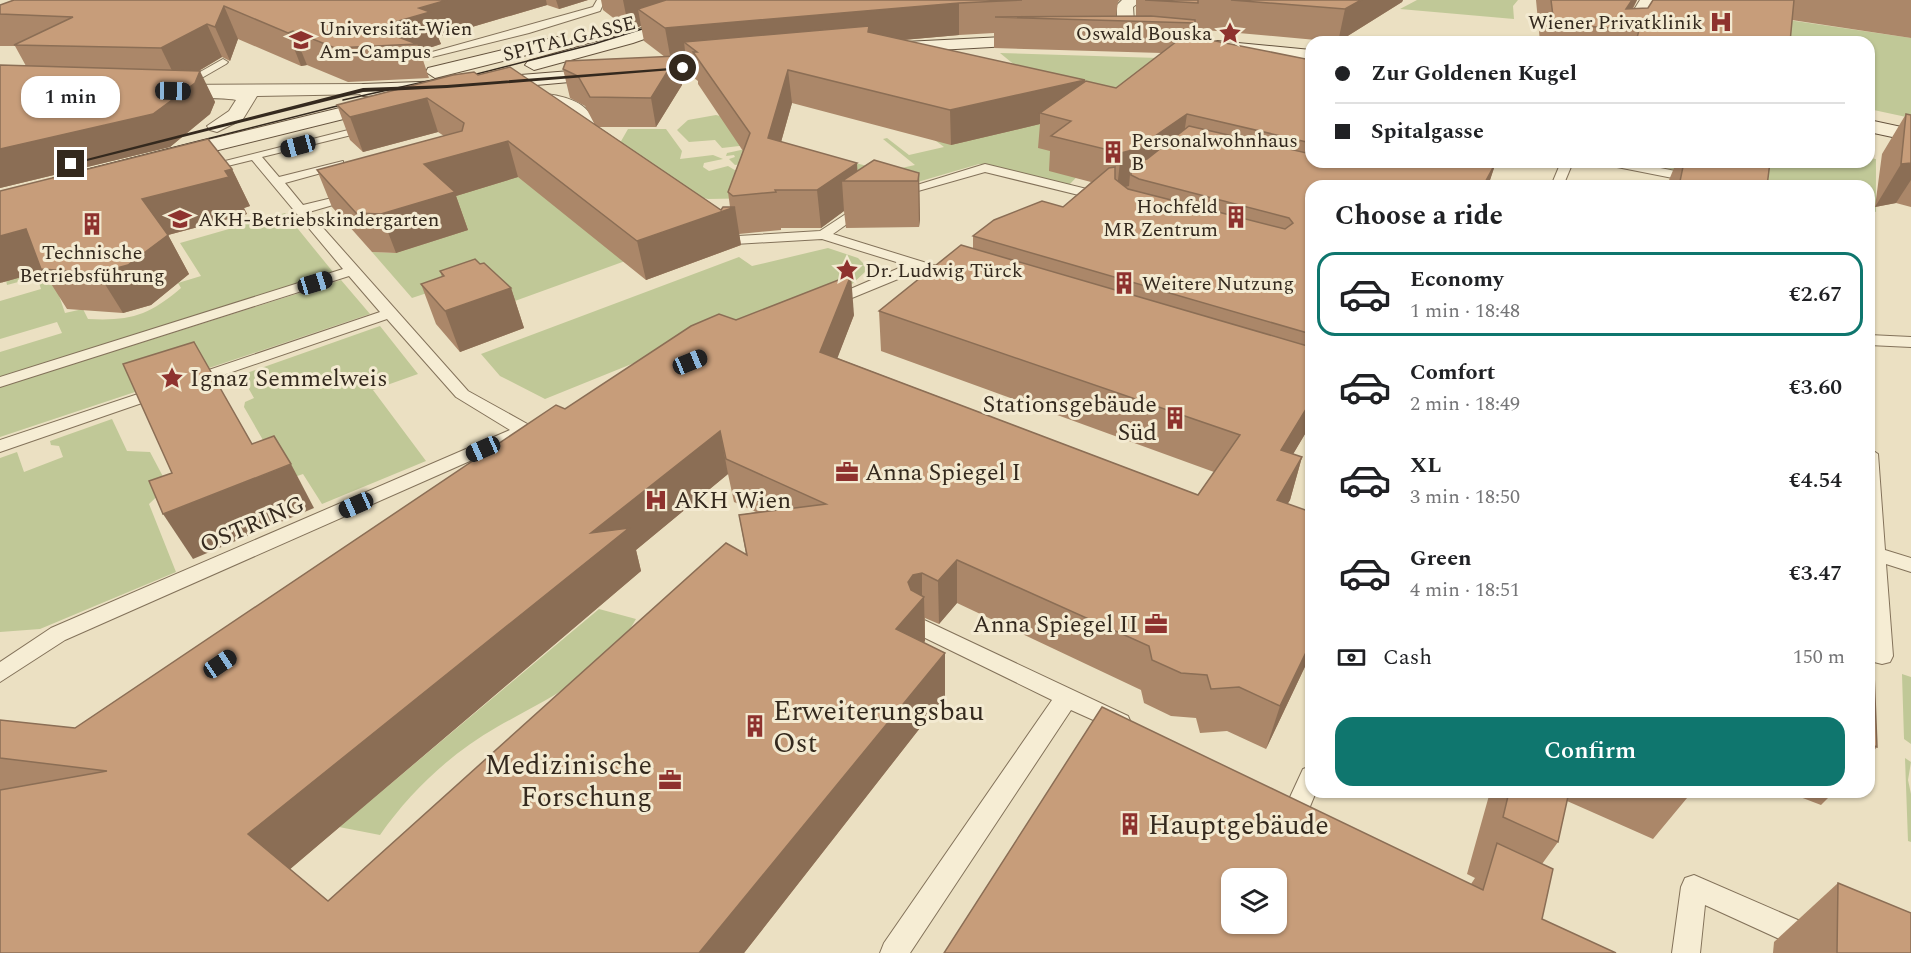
<!DOCTYPE html>
<html lang="en">
<head>
<meta charset="utf-8">
<style>
	body { margin:0; font-family:Spectral,serif; background:#f2f2f2; color:#202124; height:100vh; display:flex; flex-direction:column; font-size:22px; white-space:nowrap }
	* { box-sizing:border-box; margin:0 }
	p { font-size:20px; color:#757577 }
	.icon { flex:none; width:33px; height:33px; fill:none; stroke:currentColor; stroke-width:2; stroke-linecap:round; stroke-linejoin:round }
	.map { position:relative; flex:1; overflow:hidden }
	.details { position:absolute; left:1305px; top:180px; width:570px; height:618px; display:flex; flex-direction:column; background:#fff; border-radius:18px; box-shadow:0 2px 4px #0004 }
	.details>* { flex:none }
	.hud { position:absolute; left:1305px; top:36px; width:570px; height:132px; border-radius:18px; box-shadow:0 2px 4px #0004; display:grid; align-content:center; height:132px; padding:0 30px; background:#fff }
	.fabs { position:absolute; left:1221px; top:868px; display:grid; gap:12px }
	.fabs a { display:grid; place-items:center; width:66px; height:66px; border-radius:12px; background:#fff; box-shadow:0 2px 4px #0004; font-size:30px }
	.end { position:absolute; width:27px; height:27px; margin:-14px; border:8px solid #34291e; background:#fff; box-shadow:0 0 0 3px #fff }
	.from { border-radius:50% }
	.bubble { position:absolute; height:42px; border-radius:18px; background:#fff; box-shadow:0 2px 4px #0004; font-size:20px; font-weight:600; line-height:42px; text-align:center }
	.car { position:absolute; width:18px; height:36px; margin:-18px -9px; border-radius:8px; box-shadow:0 0 4px 2px #0007; background:linear-gradient(#222 24%,#8ab4d8 0 40%,#222 0 76%,#8ab4d8 0 86%,#222 0) }
	.hud b { display:flex; align-items:center; gap:21px; height:57px; font-size:22px }
	.hud b+b { border-top:2px solid #e0e0e0 }
	.hud i { width:15px; height:15px; background:#202124 }
	ul { padding:0; list-style:none }
	li { display:flex; align-items:center; gap:18px; height:84px; margin:0 12px 9px; padding:0 18px; border:3px solid transparent; border-radius:18px }
	li div { flex:1 }
	li b { display:block; font-size:22px }
	li em { font-style:normal; font-weight:600 }
	li.current { border-color:#0f766e }
	li>.icon { width:54px; height:54px; stroke-width:1.5 }
	h2 { padding:0 30px; font-size:27px; line-height:72px }
	.pay { display:flex; align-items:center; gap:15px; height:66px; padding:0 30px; font-size:22px }
	.pay p { margin-inline-start:auto }
	.cta { display:flex; gap:12px; margin-top:auto; padding:12px 30px }
	.cta a { flex:1; height:69px; border-radius:18px; background:#0f766e; color:#fff; font-size:24px; font-weight:600; line-height:69px; text-align:center }
	.map>svg:first-child { display:block }
	.green { fill:#c0c897 }
	.lines { fill:none; stroke-linecap:round; stroke-linejoin:round }
	.service-casing { stroke:#83725a; stroke-width:2 }
	.minor-casing { stroke:#83725a; stroke-width:2 }
	.tertiary-casing { stroke:#83725a; stroke-width:2 }
	.secondary-casing { stroke:#65533e; stroke-width:2 }
	.service { fill:#f6edd4; fill-rule:evenodd }
	.minor { fill:#f6edd4; fill-rule:evenodd }
	.tertiary { fill:#f6edd4; fill-rule:evenodd }
	.secondary { fill:#f6edd4; fill-rule:evenodd }
	.tram { stroke:#34291e; stroke-width:1.5 }
	.wall { fill:#ab8769; fill-rule:evenodd }
	.shaded-wall { fill:#8b6e55 }
	.building { fill:#c79d7a; stroke:#8b6e55; stroke-width:1.5; fill-rule:evenodd }
	.route { fill:#34291e }
	.labels { text-anchor:middle; stroke-width:6; stroke-linejoin:round; paint-order:stroke }
	.far-poi-label { font-size:20px; fill:#34291e; stroke:#f3ead1; text-anchor:start }
	.far-street-label { font-size:20px; fill:#34291e; stroke:#f3ead1 }
	.poi-label { font-size:24px; fill:#34291e; stroke:#f3ead1; text-anchor:start }
	.street-label { font-size:24px; fill:#34291e; stroke:#f3ead1 }
	.near-poi-label { font-size:28px; fill:#34291e; stroke:#f3ead1; text-anchor:start }
</style>
</head>
<body>
<div class="map">
<svg width="1911" height="953" viewBox="0 0 1911 953">
	<rect width="100%" height="100%" fill="#ebe0c2"/>
	<g class="green">
		<path d="M1417 0H1518L1513 6 1514 19 1400 9Z"/>
		<path d="M1774 18 1911 38V118L1869 109V42H1777Z"/>
		<path d="M1000 53 1190 59 1069 185 979 164 870 196 708 199 685 193 616 150 628 129H666L682 151 680 159 713 155 723 159 704 163 703 167 709 171 728 166 738 172 741 164 735 165 729 159 735 157 734 155 726 156 727 153 773 143 888 171 915 165 883 139 887 138 909 155 944 147 915 125 1017 67Z"/>
		<path d="M716 115 732 119 739 145H748L722 148 715 140 689 142 677 130 688 120Z"/>
		<path d="M1869 158 1876 159V212L1869 210V186H1753L1637 162H1869Z"/>
		<path d="M529 170 639 256 501 306 469 279 412 298 372 252 396 253 451 235 435 199 498 183Z"/>
		<path d="M285 213 333 272 0 377V352L62 333 57 322 0 339V301L41 289 37 277 7 285 5 275 48 263 65 313 83 309 88 319C130 321 148 316 181 288L178 283 201 276 180 243Z"/>
		<path d="M828 248 858 258 865 265V272L852 284 810 301 802 295 545 399 500 376 481 354 739 257 752 266Z"/>
		<path d="M341 280 370 314 206 369 129 375 135 392 0 437V387Z"/>
		<path d="M380 326 418 374 373 390 426 461 322 504 303 474 286 480 244 407 245 402 254 398 241 375Z"/>
		<path d="M112 419 127 451 150 452 168 486 149 504 176 572 40 629 0 632V458L17 452 24 472 63 457 59 446 51 445 50 441Z"/>
		<path d="M599 609 636 619C607 672 547 699 497 727 451 753 410 792 380 835L339 827Z"/>
		<path d="M1902 674 1911 677V744L1904 739Z"/>
		<path d="M1905 758 1911 762 1908 780 1911 794V842L1908 841Z"/>
	</g>
	<g class="lines">
		<g class="service-casing">
			<g id="service">
				<path d="M597 0H605L600 11 529 33 412 62 407 59 593 7Z"/>
				<path d="M223 59 228 62 226 64 186 87 177 85Z"/>
				<path d="M534 93C554 94 584 98 593 119 596 127 596 135 601 142L599 144H591L578 113 559 103 530 98V94Z"/>
				<path d="M372 124 376 125V129L262 157 279 177 343 161V167L285 183 303 205 357 192V198L309 212 468 391 531 426 534 430 531 434 65 640 0 682V662L51 628 510 430 456 397 387 319 197 384H185L183 381 185 378 380 312 349 276 0 387V377L343 269 252 160 203 172 197 168Z"/>
				<path d="M1561 162H1573L1563 186H1551Z"/>
				<path d="M1606 162H1630L1731 182 1737 186H1713L1612 166Z"/>
				<path d="M985 164 1107 194 1109 197 1103 201 985 172 897 197 891 193Z"/>
				<path d="M864 202 868 203V209L833 234 959 273V279L954 280 920 270 830 307 823 303 825 300 906 265 822 239 735 244 714 230 716 227H726L738 236 820 231Z"/>
				<path d="M1869 335 1911 337V347L1869 345Z"/>
				<path d="M162 386 170 391 168 394 0 452V440Z"/>
				<path d="M1869 448 1878 454 1885 550 1911 558V572L1886 564 1893 656 1890 662 1882 664 1874 662 1871 656Z"/>
				<path d="M922 619 1128 716 1131 723 1128 730 1120 732 1071 710 910 953H880L884 943 1052 700 915 633 912 627 915 621Z"/>
				<path d="M1311 766V792H1316L1306 816 1297 819 1288 816 1285 808 1303 769Z"/>
				<path d="M1694 875 1851 943 1855 953H1810L1705 905 1700 953H1672L1681 887 1685 878Z"/>
			</g>
		</g>
		<g class="minor-casing">
			<g id="minor">
				<path d="M1122 0H1142L1133 7 1135 38 1126 43 1117 38V5Z"/>
				<path d="M1640 0H1656L1632 42H1614Z"/>
			</g>
		</g>
		<g class="tertiary-casing">
			<path id="tertiary" d="M363 84 373 90 370 94 257 96 243 119 217 132 210 130 207 126 229 111 236 100C221 96 164 101 157 91L167 85Z"/>
		</g>
		<g class="secondary-casing">
			<g id="secondary">
				<path d="M725 0H749L747 3 633 43 534 70 525 65 528 61 621 35Z"/>
				<path d="M1040 35 1046 36 1049 40 1046 44 885 53 876 48 885 43Z"/>
				<path d="M557 37 563 38 566 42 563 46 435 78 426 72 428 68Z"/>
				<path d="M1217 41 1311 50V60L1211 50 1208 46Z"/>
				<path d="M732 58 738 59 741 63 738 67 447 93 363 96 353 90 363 84 447 81Z"/>
				<path d="M385 97 395 103 392 107 170 162 162 161 159 156 162 151Z"/>
				<path d="M1869 120 1911 129V141L1869 132Z"/>
			</g>
		</g>
		<use href="#service" class="service"/>
		<use href="#minor" class="minor"/>
		<use href="#tertiary" class="tertiary"/>
		<use href="#secondary" class="secondary"/>
		<g class="tram">
			<path d="M461 78 594 44 658 24"/>
			<path d="M343 100 455 75"/>
			<path d="M53 178 353 102"/>
		</g>
	</g>
	<g class="wall">
		<path d="M14 0H588L559 9 547 5 438 37 441 44 420 51 429 78 348 82 307 65 301 66 238 39 230 61 222 57 199 71 215 102 210 114 170 147 0 188V65L26 66 15 46H0V5Z"/>
		<path d="M601 0H1120L1118 2 1116 16H1136V0H1403L1402 2 1338 42 1194 29 1193 37 1311 60V162H1496L1488 186H1311V424L1293 454 1302 457 1290 500 1287 504 1311 654 1266 749 1227 731 1200 733 1196 718 1171 716 1144 703 1141 690 957 603 939 624 925 618V641L924 642 945 696 744 953H0V720L75 728 565 409 736 320 854 315 837 358 1198 495 1214 472 881 351 879 311 973 249V236L1063 207 1091 182 1049 171 1050 151 1038 148 1040 124 951 145 792 103 781 142 857 171 919 173 920 219 919 227 846 228 844 211 821 228H781V230L739 234 741 245 646 280 518 177 456 196 468 230 396 253 372 252 332 207 317 170 444 136 438 132 363 152 350 140 337 105 478 75 595 125 585 106 570 98 563 69 665 57 644 41 641 26 629 30 603 10ZM994 33V48L1162 53 1116 88 1085 82V80L902 40 959 35ZM686 59 689 74 698 81V84L743 151 728 192 730 207 721 210 599 127H656L682 85 678 60ZM728 474 734 502 756 512 739 515 746 554 328 901 290 869 641 571 636 550Z"/>
		<path d="M1536 0H1637L1633 9 1648 8 1653 0H1911V38L1792 20 1790 42H1540Z"/>
		<path d="M1906 114 1911 115V207L1896 203 1875 207 1882 154Z"/>
		<path d="M1673 162H1770L1767 186H1667L1669 180 1674 168H1672Z"/>
		<path d="M232 169 250 206 244 208 247 214 168 235 189 274 151 305 123 313 67 309 43 271 0 283Z"/>
		<path d="M480 264 511 288 524 328 460 352 436 324 421 284 442 277 440 271Z"/>
		<path d="M1869 550 1877 747 1869 756Z"/>
		<path d="M1490 792H1692L1653 839 1567 801 1558 842 1542 864V919L1471 884 1475 878 1467 874Z"/>
		<path d="M1787 792H1834L1821 805Z"/>
		<path d="M1838 883 1911 953H1773L1774 942Z"/>
	</g>
	<g class="shaded-wall">
		<path d="M447 0H546L547 5 438 37 441 44 420 51 417 44 374 28 419 8Z"/>
		<path d="M556 0H588L559 9Z"/>
		<path d="M623 0H718L638 9 641 26 629 30Z"/>
		<path d="M1361 0H1403L1402 2 1338 42 1345 9Z"/>
		<path d="M1632 0H1637L1621 29 1626 9Z"/>
		<path d="M959 3V35L870 43 697 52 684 42 686 59 678 60 682 85 656 127 651 98 671 61 665 28Z"/>
		<path d="M224 6 238 39 230 61 215 27Z"/>
		<path d="M207 24 222 57 178 83 161 48Z"/>
		<path d="M293 31 307 65 301 66 288 33Z"/>
		<path d="M788 70 792 103 772 174 768 138Z"/>
		<path d="M200 71 215 102 210 114 170 147 0 188V149Z"/>
		<path d="M1085 80 1082 114 1040 113V124L951 145 950 110Z"/>
		<path d="M427 98 438 132 363 152 350 117Z"/>
		<path d="M1187 114 1182 148 1139 179 1131 163 1129 186 1117 189 1121 153Z"/>
		<path d="M508 141 518 177 456 196 468 230 396 253 381 214 424 164Z"/>
		<path d="M1496 162 1488 186H1483Z"/>
		<path d="M857 163 858 181H842L844 211 821 228 817 190Z"/>
		<path d="M1911 163V180L1896 203 1875 207 1901 164Z"/>
		<path d="M232 169 250 206 244 208 247 214 168 235 189 274 151 305 123 313 98 273 142 199Z"/>
		<path d="M919 173 920 219 919 227 918 181Z"/>
		<path d="M735 207 741 245 646 280 637 241Z"/>
		<path d="M26 229 43 271 0 283V236Z"/>
		<path d="M851 275 854 315 824 393 820 352Z"/>
		<path d="M511 288 524 328 460 352 445 311Z"/>
		<path d="M1311 401V424L1270 493 1281 450Z"/>
		<path d="M720 431 728 474 636 550 641 571 282 876 248 834 591 533Z"/>
		<path d="M1302 457 1290 500 1265 543 1277 500Z"/>
		<path d="M291 464 314 508 193 559 163 514Z"/>
		<path d="M957 560V603L939 624 938 581Z"/>
		<path d="M922 573V599L924 597 925 641 899 673 896 629 908 582 913 575Z"/>
		<path d="M1311 642V654L1266 749 1280 706Z"/>
		<path d="M945 653V696L744 953H699Z"/>
	</g>
	<g class="building">
		<path d="M14 0H447L419 8 430 12 374 28 417 44 335 48 293 31 288 33 224 6 215 27 207 24 161 48 14 45 73 17 0 14V5Z"/>
		<path d="M666 0H1022L959 3 665 28 638 9Z"/>
		<path d="M1145 0H1198V3Z"/>
		<path d="M1231 0H1361L1345 9Z"/>
		<path d="M1551 0H1632L1626 9 1648 8 1653 0H1794L1790 42H1636L1639 30 1554 24Z"/>
		<path d="M1151 16 1195 20V23L995 17Z"/>
		<path d="M869 26 868 32 1085 80 950 110 788 70 768 138 857 163 817 190H775L776 192 733 196 728 192 750 133 693 52H697L684 42Z"/>
		<path d="M1185 35 1311 60V143L1187 114 1136 149 1121 153 1051 136 1071 121 1040 113 1086 81 1116 88Z"/>
		<path d="M677 56 651 98 590 97 578 76 563 69 566 61Z"/>
		<path d="M0 65 200 71 195 83 153 114 0 149Z"/>
		<path d="M510 67 721 210 723 207H735L637 241 508 141 424 164 455 192 381 214 356 213 317 170 462 131 464 123 427 98 350 117 337 105 453 75 474 72 478 75Z"/>
		<path d="M1906 114 1911 115V163L1901 164Z"/>
		<path d="M1189 126 1311 154V162H1496L1483 186H1311V334L973 236 994 220 1042 201 1063 207 1109 168 1115 167V179L1128 189 1285 229 1293 223 1289 218 1139 179 1131 175V163L1147 159Z"/>
		<path d="M208 139 232 169 225 171 229 177 142 199 168 235 128 265 98 273 41 269 26 229 0 236V191Z"/>
		<path d="M874 160 919 173 918 181H842Z"/>
		<path d="M1684 162H1770L1767 186H1679Z"/>
		<path d="M961 245 1311 347V401L1281 450 1302 457 1277 500 1311 512V642L1280 706 1239 687 1211 689 1207 675 1181 673 1152 660 1149 646 957 560 938 581 922 573 913 575 908 582 911 590 924 597 896 629 945 653 699 953H0V790L107 771 0 758V720L75 728 556 405 565 409 691 326 719 314 736 320 851 275 820 352 1198 495 1240 435 879 311ZM720 431 726 459 826 504 739 515 747 555 726 543 328 901 248 834 629 528 591 533Z"/>
		<path d="M475 259 480 264 484 263 511 288 445 311 421 284 444 276 440 271Z"/>
		<path d="M194 342 252 444 274 436 291 464 163 514 149 481 172 473 123 364Z"/>
		<path d="M1869 550 1877 747 1869 744Z"/>
		<path d="M1102 707 1483 890 1497 843 1553 869 1542 919 1616 953H944ZM1232 879H1276V924H1232Z"/>
		<path d="M1509 792H1569L1558 842 1503 817Z"/>
		<path d="M1838 883 1911 913V953H1837Z"/>
	</g>
	<path class="route" d="M683 67 685 69 447 88 363 92 71 165 67 164 363 88 447 85Z"/>
	<defs>
		<g id="hospital-bare" transform="scale(1.8)"><path d="M-5-5h3v3.5h4V-5h3V5h-3V1.5h-4V5h-3Z" fill="#8e322e" stroke="#f3ead1" stroke-width="2.5" paint-order="stroke"/></g>
		<g id="sight-bare" transform="scale(1.8)"><path d="M0-6L1.8-2.2L6-1.7L2.9 1.2L3.7 5.4L0 3.3L-3.7 5.4L-2.9 1.2L-6-1.7L-1.8-2.2Z" fill="#8e322e" stroke="#f3ead1" stroke-width="2.5" paint-order="stroke"/></g>
		<g id="university-bare" transform="scale(1.8)"><path d="M0-5L7-2L0 1L-7-2ZM-4 1L0 2.5L4 1V4Q0 6-4 4Z" fill="#8e322e" stroke="#f3ead1" stroke-width="2.5" paint-order="stroke"/></g>
		<g id="building-bare" transform="scale(1.8)"><path d="M-4-6H4V6H1V3H-1V6H-4ZM-2.5-4.3h1.7v1.8h-1.7ZM.8-4.3h1.7v1.8H.8ZM-2.5-1h1.7V.8h-1.7ZM.8-1h1.7V.8H.8Z" fill="#8e322e" stroke="#f3ead1" stroke-width="2.5" paint-order="stroke"/></g>
		<g id="school-bare" transform="scale(1.8)"><path d="M0-5L7-2L0 1L-7-2ZM-4 1L0 2.5L4 1V4Q0 6-4 4Z" fill="#8e322e" stroke="#f3ead1" stroke-width="2.5" paint-order="stroke"/></g>
		<g id="office-bare" transform="scale(1.8)"><path d="M-6-3h4V-5.5h4V-3h4V5H-6ZM-1-4.5V-3h2v-1.5ZM-6 0V1H6V0Z" fill="#8e322e" stroke="#f3ead1" stroke-width="2.5" paint-order="stroke"/></g>
	</defs>
	<g fill-rule="evenodd">
		<use href="#hospital-bare" x="1721" y="22"/>
		<use href="#sight-bare" x="1230" y="33"/>
		<use href="#university-bare" x="301" y="40"/>
		<use href="#building-bare" x="1113" y="152"/>
		<use href="#building-bare" x="1236" y="217"/>
		<use href="#school-bare" x="180" y="219"/>
		<use href="#building-bare" x="92" y="224"/>
		<use href="#sight-bare" x="847" y="270"/>
		<use href="#building-bare" x="1124" y="283"/>
		<use href="#sight-bare" x="172" y="378"/>
		<use href="#building-bare" x="1175" y="418"/>
		<use href="#office-bare" x="847" y="472"/>
		<use href="#hospital-bare" x="656" y="500"/>
		<use href="#office-bare" x="1156" y="624"/>
		<use href="#building-bare" x="755" y="726"/>
		<use href="#office-bare" x="670" y="780"/>
		<use href="#building-bare" x="1130" y="824"/>
	</g>
	<g class="labels">
		<g class="far-poi-label">
			<text x="1703" y="29" text-anchor="end">Wiener Privatklinik</text>
			<text x="319" y="35">Universität-Wien<tspan x="319" dy="23">Am-Campus</tspan></text>
			<text x="1212" y="40" text-anchor="end">Oswald Bouska</text>
			<text x="1131" y="147">Personalwohnhaus<tspan x="1131" dy="23">B</tspan></text>
			<text x="1218" y="213" text-anchor="end">Hochfeld<tspan x="1218" dy="23">MR Zentrum</tspan></text>
			<text x="198" y="226">AKH-Betriebskindergarten</text>
			<text x="92" y="259" text-anchor="middle">Technische<tspan x="92" dy="23">Betriebsführung</tspan></text>
			<text x="865" y="277">Dr. Ludwig Türck</text>
			<text x="1142" y="290">Weitere Nutzung</text>
		</g>
		<g class="far-street-label">
			<text transform="translate(569 38) rotate(-14)" y="7">SPITALGASSE</text>
		</g>
		<g class="poi-label">
			<text x="190" y="386">Ignaz Semmelweis</text>
			<text x="1157" y="412" text-anchor="end">Stationsgebäude<tspan x="1157" dy="28">Süd</tspan></text>
			<text x="865" y="480">Anna Spiegel I</text>
			<text x="674" y="508">AKH Wien</text>
			<text x="1138" y="632" text-anchor="end">Anna Spiegel II</text>
		</g>
		<g class="street-label">
			<text transform="translate(252 524) rotate(-23)" y="8">OSTRING</text>
		</g>
		<g class="near-poi-label">
			<text x="773" y="720">Erweiterungsbau<tspan x="773" dy="32">Ost</tspan></text>
			<text x="652" y="774" text-anchor="end">Medizinische<tspan x="652" dy="32">Forschung</tspan></text>
			<text x="1148" y="834">Hauptgebäude</text>
		</g>
	</g>
</svg>
<div class="fabs">
<a><svg class="icon" aria-label="layers" viewBox="0 0 24 24"><path d="M12 4l9 5-9 5-9-5zM3 14l9 5 9-5"/></svg></a>
</div>
<i class="end from" style="left:683px;top:68px"></i>
<i class="end" style="left:71px;top:164px"></i>
<div class="bubble" style="left:21px;top:76px;width:99px">1 min</div>
<i class="car" style="left:173px;top:91px;rotate:91deg"></i>
<i class="car" style="left:298px;top:146px;rotate:255deg"></i>
<i class="car" style="left:315px;top:283px;rotate:73deg"></i>
<i class="car" style="left:690px;top:362px;rotate:68deg"></i>
<i class="car" style="left:483px;top:449px;rotate:246deg"></i>
<i class="car" style="left:356px;top:505px;rotate:246deg"></i>
<i class="car" style="left:220px;top:664px;rotate:56deg"></i>
<div class="hud">
<b><i class="from"></i>Zur Goldenen Kugel</b>
<b><i></i>Spitalgasse</b>
</div>
<section class="details">
<h2>Choose a ride</h2>
<ul>
<li class="current"><svg class="icon" aria-label="car" viewBox="0 0 24 24"><path d="M5 17H2v-5l4-1 3-4h7l3 4 3 1v5h-3M9 17h6M6 11h13"/><circle cx="7" cy="17" r="2"/><circle cx="17" cy="17" r="2"/></svg><div><b>Economy</b><p>1 min · 18:48</p></div><em>€2.67</em></li>
<li><svg class="icon" aria-label="car" viewBox="0 0 24 24"><path d="M5 17H2v-5l4-1 3-4h7l3 4 3 1v5h-3M9 17h6M6 11h13"/><circle cx="7" cy="17" r="2"/><circle cx="17" cy="17" r="2"/></svg><div><b>Comfort</b><p>2 min · 18:49</p></div><em>€3.60</em></li>
<li><svg class="icon" aria-label="car" viewBox="0 0 24 24"><path d="M5 17H2v-5l4-1 3-4h7l3 4 3 1v5h-3M9 17h6M6 11h13"/><circle cx="7" cy="17" r="2"/><circle cx="17" cy="17" r="2"/></svg><div><b>XL</b><p>3 min · 18:50</p></div><em>€4.54</em></li>
<li><svg class="icon" aria-label="car" viewBox="0 0 24 24"><path d="M5 17H2v-5l4-1 3-4h7l3 4 3 1v5h-3M9 17h6M6 11h13"/><circle cx="7" cy="17" r="2"/><circle cx="17" cy="17" r="2"/></svg><div><b>Green</b><p>4 min · 18:51</p></div><em>€3.47</em></li>
</ul>
<div class="pay"><svg class="icon" aria-label="cash" viewBox="0 0 24 24"><path d="M3 7h18v10H3z"/><circle cx="12" cy="12" r="2"/></svg>Cash<p>150 m</p></div>
<div class="cta"><a>Confirm</a></div>
</section>
</div>
</body>
</html>
